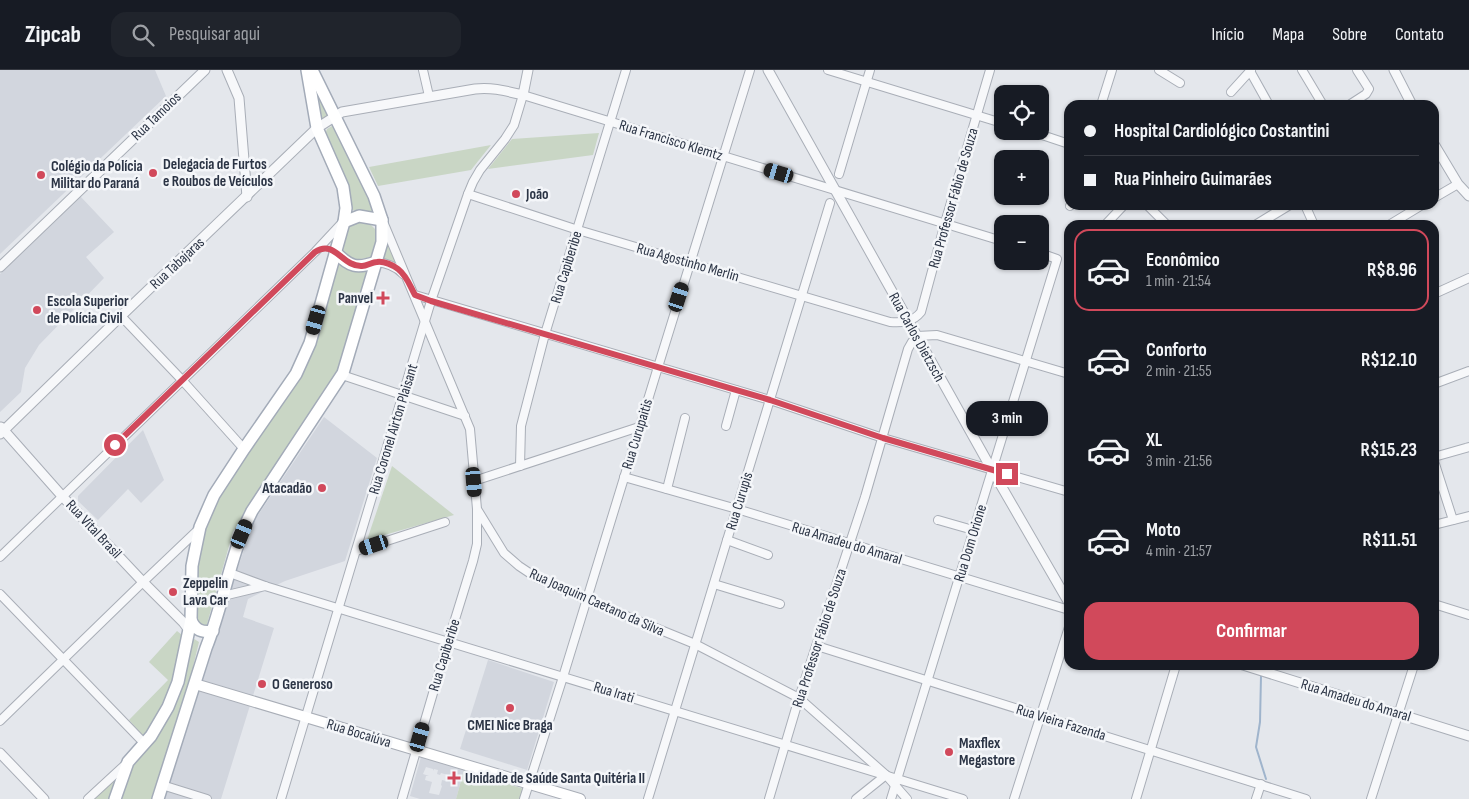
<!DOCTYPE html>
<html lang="pt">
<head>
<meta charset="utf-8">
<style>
	body { margin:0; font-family:"Sofia Sans Condensed",sans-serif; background:#20242c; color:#f1f3f6; height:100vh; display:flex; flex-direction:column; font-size:19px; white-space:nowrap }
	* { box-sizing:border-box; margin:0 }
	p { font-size:16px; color:#9ea1a6 }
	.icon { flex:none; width:28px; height:28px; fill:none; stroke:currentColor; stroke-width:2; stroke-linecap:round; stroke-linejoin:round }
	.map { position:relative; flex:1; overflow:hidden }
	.panel { position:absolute; left:1064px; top:150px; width:375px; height:450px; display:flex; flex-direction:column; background:#171b24; border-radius:15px; box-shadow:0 1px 4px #0004 }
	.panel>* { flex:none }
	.guide { position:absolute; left:1064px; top:30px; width:375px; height:110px; border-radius:15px; box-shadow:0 1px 4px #0004; display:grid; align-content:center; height:110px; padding:0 20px; background:#171b24 }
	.fabs { position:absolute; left:994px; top:15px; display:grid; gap:10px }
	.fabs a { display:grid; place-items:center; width:55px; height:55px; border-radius:10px; background:#171b24; box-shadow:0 1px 4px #0004; font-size:25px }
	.end { position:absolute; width:22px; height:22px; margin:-11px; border:6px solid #d1495b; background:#fff; box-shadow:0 0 0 2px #fff }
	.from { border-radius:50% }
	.bubble { position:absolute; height:35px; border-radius:15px; background:#171b24; box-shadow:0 1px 4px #0004; font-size:16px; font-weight:700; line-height:35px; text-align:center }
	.car { position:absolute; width:15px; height:30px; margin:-15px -8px; border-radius:6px; box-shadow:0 0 4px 1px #0007; background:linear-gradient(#222 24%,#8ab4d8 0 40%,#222 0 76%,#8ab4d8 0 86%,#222 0) }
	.guide b { display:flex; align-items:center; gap:18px; height:48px; font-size:19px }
	.guide b+b { border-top:1px solid #363941 }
	.guide i { width:12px; height:12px; background:#f1f3f6 }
	ul { padding:9px 0 0; list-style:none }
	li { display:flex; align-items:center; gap:15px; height:82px; margin:0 10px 8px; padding:0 10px; border:2px solid transparent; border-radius:15px }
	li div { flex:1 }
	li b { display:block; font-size:19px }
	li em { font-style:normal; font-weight:700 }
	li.on { border-color:#d1495b }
	li>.icon { width:45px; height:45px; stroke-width:1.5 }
	.action { display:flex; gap:10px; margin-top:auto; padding:10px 20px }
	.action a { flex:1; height:58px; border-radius:15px; background:#d1495b; color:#fff; font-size:20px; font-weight:700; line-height:58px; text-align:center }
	header { display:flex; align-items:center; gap:30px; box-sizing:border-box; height:70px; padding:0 25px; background:#171b24; border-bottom:1px solid #363941 }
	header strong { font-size:24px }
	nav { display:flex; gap:28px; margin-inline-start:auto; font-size:18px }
	.search { width:350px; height:45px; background:#20242c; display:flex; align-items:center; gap:12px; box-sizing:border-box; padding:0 18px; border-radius:15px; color:#9ea1a6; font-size:19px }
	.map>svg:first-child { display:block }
	.built { fill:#d2d6de; fill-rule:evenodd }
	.green { fill:#c9d6c5 }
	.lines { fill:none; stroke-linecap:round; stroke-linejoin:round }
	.stream { stroke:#9fb4cc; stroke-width:2 }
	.minor-casing { stroke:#a9aeb7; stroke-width:10 }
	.tertiary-casing { stroke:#a9aeb7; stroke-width:11 }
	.secondary-casing { stroke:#a9aeb7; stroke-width:12 }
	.primary-casing { stroke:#a3abb8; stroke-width:14 }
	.minor { stroke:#f7f8fa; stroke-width:8 }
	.tertiary { stroke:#f7f8fa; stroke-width:9 }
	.secondary { stroke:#fff; stroke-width:10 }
	.primary { stroke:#fff; stroke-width:11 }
	.route { stroke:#d1495b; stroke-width:6 }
	.poi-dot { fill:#d1495b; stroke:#f4f6f9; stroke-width:2 }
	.labels { text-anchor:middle; stroke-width:5; stroke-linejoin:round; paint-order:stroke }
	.street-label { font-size:15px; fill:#2b3445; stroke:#f4f6f9 }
	.poi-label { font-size:15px; font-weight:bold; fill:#2b3445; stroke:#f4f6f9; text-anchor:start }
</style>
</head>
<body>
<header>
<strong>Zipcab</strong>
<div class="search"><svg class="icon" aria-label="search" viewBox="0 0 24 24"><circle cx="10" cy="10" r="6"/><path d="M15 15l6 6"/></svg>Pesquisar aqui</div>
<nav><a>Início</a><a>Mapa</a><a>Sobre</a><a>Contato</a></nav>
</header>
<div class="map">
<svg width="1469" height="729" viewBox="0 0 1469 729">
	<rect width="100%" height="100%" fill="#e4e7ec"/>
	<g class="built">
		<path d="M0 0H155L166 26 0 184Z"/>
		<path d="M80 126 114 162 86 187 104 208 39 275 25 298 21 322 0 342V204Z"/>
		<path d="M324 347 377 388 345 491 285 511 248 529 243 547 274 558 221 729H165L226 532 254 451Z"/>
		<path d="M143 360 164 410 141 433 128 419 98 450 78 431V426Z"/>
		<path d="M488 590 554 612 527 700 460 679Z"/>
		<path d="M421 687 464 700 456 729H420L410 726ZM426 697 433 699 434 701V699L438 700 437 704 440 705 441 703 448 705 446 711 442 710 441 715 442 716 439 725 429 723 432 712 425 710 426 706H429L423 704Z"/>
	</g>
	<g class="green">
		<path d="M311 4 331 44 320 52Z"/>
		<path d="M332 56 336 57 341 67 375 142 351 140 325 64 327 59Z"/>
		<path d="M599 63 593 85 488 99 512 69Z"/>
		<path d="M491 75 471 100 378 116 369 97Z"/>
		<path d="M358 151 370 154 378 162 377 170 372 186C363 191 342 191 343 176 343 169 346 162 348 156Z"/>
		<path d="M387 167 400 198 381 189Z"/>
		<path d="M338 189 370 197 341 299 333 315 233 462 205 561 193 553 199 472 212 439 249 375 304 295Z"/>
		<path d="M392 396 454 445 367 470Z"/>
		<path d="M177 561 182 565 176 601 168 626 145 668 129 650 168 610 149 592Z"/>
		<path d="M191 567 199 572 193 597 194 602 151 729H120L131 693 152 669Z"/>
		<path d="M464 700 524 719 521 729H456Z"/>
		<path d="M119 705 111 729H95Z"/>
	</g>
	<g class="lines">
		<path class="stream" d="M1261 606 1260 652 1256 677 1266 709"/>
		<g class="minor-casing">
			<g id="minor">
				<path d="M423 0 429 26"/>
				<path d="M828 0 1002 53"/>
				<path d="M1159 0 1180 13"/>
				<path d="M1302 0 1323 35"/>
				<path d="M1250 1 1269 35"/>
				<path d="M1231 22 1251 0"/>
				<path d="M1101 35 1112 0"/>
				<path d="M1349 35 1366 24 1369 19 1357 0"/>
				<path d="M1030 61 1069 74"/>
				<path d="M839 104 870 0"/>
				<path d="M468 124 578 160 890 252C902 253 913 252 921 242L945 153 990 0"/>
				<path d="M1434 128 1458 114"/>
				<path d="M1147 135 1167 155"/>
				<path d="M1305 135 1314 155"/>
				<path d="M1070 136 1071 135"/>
				<path d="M384 154 470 359 477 439 504 483 519 496 537 508 587 530 695 574 799 628 886 705 907 729"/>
				<path d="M1105 155 1124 135"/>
				<path d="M1389 155 1422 135"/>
				<path d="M376 192C387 193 396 196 403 204"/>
				<path d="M1434 224 1469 208"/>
				<path d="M415 225 770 330 883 368 1069 422"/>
				<path d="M121 246 182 310 244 379"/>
				<path d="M342 305 465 346"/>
				<path d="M1434 314 1469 301"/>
				<path d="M726 356 736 320"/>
				<path d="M1434 387 1469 377"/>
				<path d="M1434 391 1453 450"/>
				<path d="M520 396 521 356 545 264 626 0"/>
				<path d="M624 407 737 439 1069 540"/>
				<path d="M474 411 639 357"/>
				<path d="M667 419 685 348"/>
				<path d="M938 450 973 460"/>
				<path d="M1434 455 1469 446"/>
				<path d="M727 470 768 485"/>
				<path d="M356 481 445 452"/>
				<path d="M0 487 315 182 342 153"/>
				<path d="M230 503 265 516 963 729"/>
				<path d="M714 514 780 534"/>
				<path d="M0 524 145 674"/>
				<path d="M223 526 265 516"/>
				<path d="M1434 535V534L1469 545"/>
				<path d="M817 576 1306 729"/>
				<path d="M0 651 143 512 200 458"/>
				<path d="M162 715 207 729"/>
				<path d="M88 729 127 693"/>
				<path d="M281 729 431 231 468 124 473 112 480 100 505 69 514 55 523 25 1002 171"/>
				<path d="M402 729 448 572 473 491 477 474V440"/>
				<path d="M524 729 563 607 658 297 750 0"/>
				<path d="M648 729 830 133"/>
				<path d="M769 729 799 628 865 427 908 279 912 272 917 266 937 265 1069 304"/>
				<path d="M856 729 886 705"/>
				<path d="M891 729 1057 189 1040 183"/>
				<path d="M1014 729 1069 557"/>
				<path d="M1136 729 1176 595"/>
				<path d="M1256 729 1261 714"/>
				<path d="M1371 729 1414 595"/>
			</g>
		</g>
		<g class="tertiary-casing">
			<g id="tertiary">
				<path d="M227 0 239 28 247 127"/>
				<path d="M768 0 992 400 1069 533"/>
				<path d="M1394 0 1412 35"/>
				<path d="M1434 74 1458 114 1469 126"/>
				<path d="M1256 155 1289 135"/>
				<path d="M0 197 205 0"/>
				<path d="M1 357 62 426 143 512 183 552 189 560"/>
				<path d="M0 364 121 246 317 58 342 42 475 19C492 17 506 21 523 25L528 0"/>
				<path d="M1243 595 1469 666"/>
				<path d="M0 683 44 729"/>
			</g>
		</g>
		<g class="secondary-casing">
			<path id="secondary" d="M195 614 580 729"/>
		</g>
		<g class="primary-casing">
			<g id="primary">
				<path d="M344 152 359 146 382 150"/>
				<path d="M335 182C350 197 357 199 376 192"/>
				<path d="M191 550C195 560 202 563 213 561"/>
				<path d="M115 729 128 692 151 666 168 637 178 612 191 550 192 496 194 486 200 457 210 434 214 425 244 379 296 304 310 273 344 152 346 138 343 117 317 58 307 0"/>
				<path d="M158 729 206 578C224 533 230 484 252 441L343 303 382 172V150L374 126 312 0"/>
			</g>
		</g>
		<use href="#minor" class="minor"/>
		<use href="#tertiary" class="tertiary"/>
		<use href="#secondary" class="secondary"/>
		<use href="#primary" class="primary"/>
	</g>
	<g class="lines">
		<path class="route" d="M115 375 315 182C335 169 342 197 362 196 367 196 372 192 377 192 384 191 393 195 398 199 407 206 410 216 415 225L431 231 770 330 883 368 1007 404"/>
	</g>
	<g class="poi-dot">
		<circle cx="153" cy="103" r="5"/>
		<circle cx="41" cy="105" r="5"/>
		<circle cx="516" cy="124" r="5"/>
		<path d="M380.5 220.5h5v5h5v5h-5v5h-5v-5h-5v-5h5z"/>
		<circle cx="37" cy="240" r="5"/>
		<circle cx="322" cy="418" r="5"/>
		<circle cx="173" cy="522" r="5"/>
		<circle cx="262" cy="614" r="5"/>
		<circle cx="510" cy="638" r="5"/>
		<circle cx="949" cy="682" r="5"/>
		<path d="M451.5 700.5h5v5h5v5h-5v5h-5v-5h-5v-5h5z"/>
	</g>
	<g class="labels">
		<g class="street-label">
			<text transform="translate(156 46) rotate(-44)" y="5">Rua Tamoios</text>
			<text transform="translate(671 70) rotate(17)" y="5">Rua Francisco Klemtz</text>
			<text transform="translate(953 128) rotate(-74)" y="5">Rua Professor Fábio de Souza</text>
			<text transform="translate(688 192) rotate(16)" y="5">Rua Agostinho Merlin</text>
			<text transform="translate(177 193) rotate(-43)" y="5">Rua Tabajaras</text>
			<text transform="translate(566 197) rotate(-73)" y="5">Rua Capiberibe</text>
			<text transform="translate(917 267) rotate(61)" y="5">Rua Carlos Dietzsch</text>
			<text transform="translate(393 359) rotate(-73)" y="5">Rua Coronel Airton Plaisant</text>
			<text transform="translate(637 364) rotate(-73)" y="5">Rua Curupaitis</text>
			<text transform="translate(739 431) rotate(-73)" y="5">Rua Curupis</text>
			<text transform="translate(94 459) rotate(47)" y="5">Rua Vital Brasil</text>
			<text transform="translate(847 473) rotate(17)" y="5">Rua Amadeu do Amaral</text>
			<text transform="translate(970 473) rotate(-73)" y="5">Rua Dom Orione</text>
			<text transform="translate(597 532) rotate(24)" y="5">Rua Joaquim Caetano da Silva</text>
			<text transform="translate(819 568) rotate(-72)" y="5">Rua Professor Fábio de Souza</text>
			<text transform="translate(444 585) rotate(-73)" y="5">Rua Capiberibe</text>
			<text transform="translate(614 622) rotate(17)" y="5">Rua Irati</text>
			<text transform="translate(1356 630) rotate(17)" y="5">Rua Amadeu do Amaral</text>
			<text transform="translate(1061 652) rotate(17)" y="5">Rua Vieira Fazenda</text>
			<text transform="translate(359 663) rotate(17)" y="5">Rua Bocaiúva</text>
		</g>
		<g class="poi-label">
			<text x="163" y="99">Delegacia de Furtos<tspan x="163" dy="17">e Roubos de Veículos</tspan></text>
			<text x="51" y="101">Colégio da Polícia<tspan x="51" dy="17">Militar do Paraná</tspan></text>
			<text x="526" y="129">João</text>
			<text x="373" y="233" text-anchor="end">Panvel</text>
			<text x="47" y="236">Escola Superior<tspan x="47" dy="17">de Polícia Civil</tspan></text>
			<text x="312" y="423" text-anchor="end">Atacadão</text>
			<text x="183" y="518">Zeppelin<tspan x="183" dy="17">Lava Car</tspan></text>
			<text x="272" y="619">O Generoso</text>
			<text x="510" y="660" text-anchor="middle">CMEI Nice Braga</text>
			<text x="959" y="678">Maxflex<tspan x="959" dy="17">Megastore</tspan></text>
			<text x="465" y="713">Unidade de Saúde Santa Quitéria II</text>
		</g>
	</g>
</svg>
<div class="fabs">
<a><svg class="icon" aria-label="locate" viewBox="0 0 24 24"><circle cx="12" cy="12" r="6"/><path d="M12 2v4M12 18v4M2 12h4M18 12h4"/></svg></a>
<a>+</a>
<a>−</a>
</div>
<i class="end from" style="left:115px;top:375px"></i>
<i class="end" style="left:1007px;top:404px"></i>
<div class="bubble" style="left:966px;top:331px;width:82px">3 min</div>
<i class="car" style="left:779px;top:103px;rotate:287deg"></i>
<i class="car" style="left:679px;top:227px;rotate:18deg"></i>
<i class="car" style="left:316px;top:250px;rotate:196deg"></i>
<i class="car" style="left:474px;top:412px;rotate:175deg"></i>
<i class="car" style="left:242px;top:464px;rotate:23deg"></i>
<i class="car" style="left:374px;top:475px;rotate:252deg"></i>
<i class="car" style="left:420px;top:667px;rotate:16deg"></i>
<div class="guide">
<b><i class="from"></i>Hospital Cardiológico Costantini</b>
<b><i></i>Rua Pinheiro Guimarães</b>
</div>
<section class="panel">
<ul>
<li class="on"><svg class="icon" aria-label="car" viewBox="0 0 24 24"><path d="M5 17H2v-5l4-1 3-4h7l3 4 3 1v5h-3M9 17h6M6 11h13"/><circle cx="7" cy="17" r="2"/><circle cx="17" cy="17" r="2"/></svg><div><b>Econômico</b><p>1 min · 21:54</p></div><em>R$8.96</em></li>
<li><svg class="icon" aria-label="car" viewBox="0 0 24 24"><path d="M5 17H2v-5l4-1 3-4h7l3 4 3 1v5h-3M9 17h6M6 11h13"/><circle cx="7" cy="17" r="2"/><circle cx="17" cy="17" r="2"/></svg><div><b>Conforto</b><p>2 min · 21:55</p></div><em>R$12.10</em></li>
<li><svg class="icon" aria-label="car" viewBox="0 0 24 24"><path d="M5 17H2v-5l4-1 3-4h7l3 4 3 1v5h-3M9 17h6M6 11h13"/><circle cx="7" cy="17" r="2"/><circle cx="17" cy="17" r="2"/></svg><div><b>XL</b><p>3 min · 21:56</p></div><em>R$15.23</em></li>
<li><svg class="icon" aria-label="car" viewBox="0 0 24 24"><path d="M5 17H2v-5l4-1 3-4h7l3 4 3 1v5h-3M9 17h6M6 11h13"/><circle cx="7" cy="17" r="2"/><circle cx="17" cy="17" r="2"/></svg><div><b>Moto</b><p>4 min · 21:57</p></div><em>R$11.51</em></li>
</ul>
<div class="action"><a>Confirmar</a></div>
</section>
</div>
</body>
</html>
